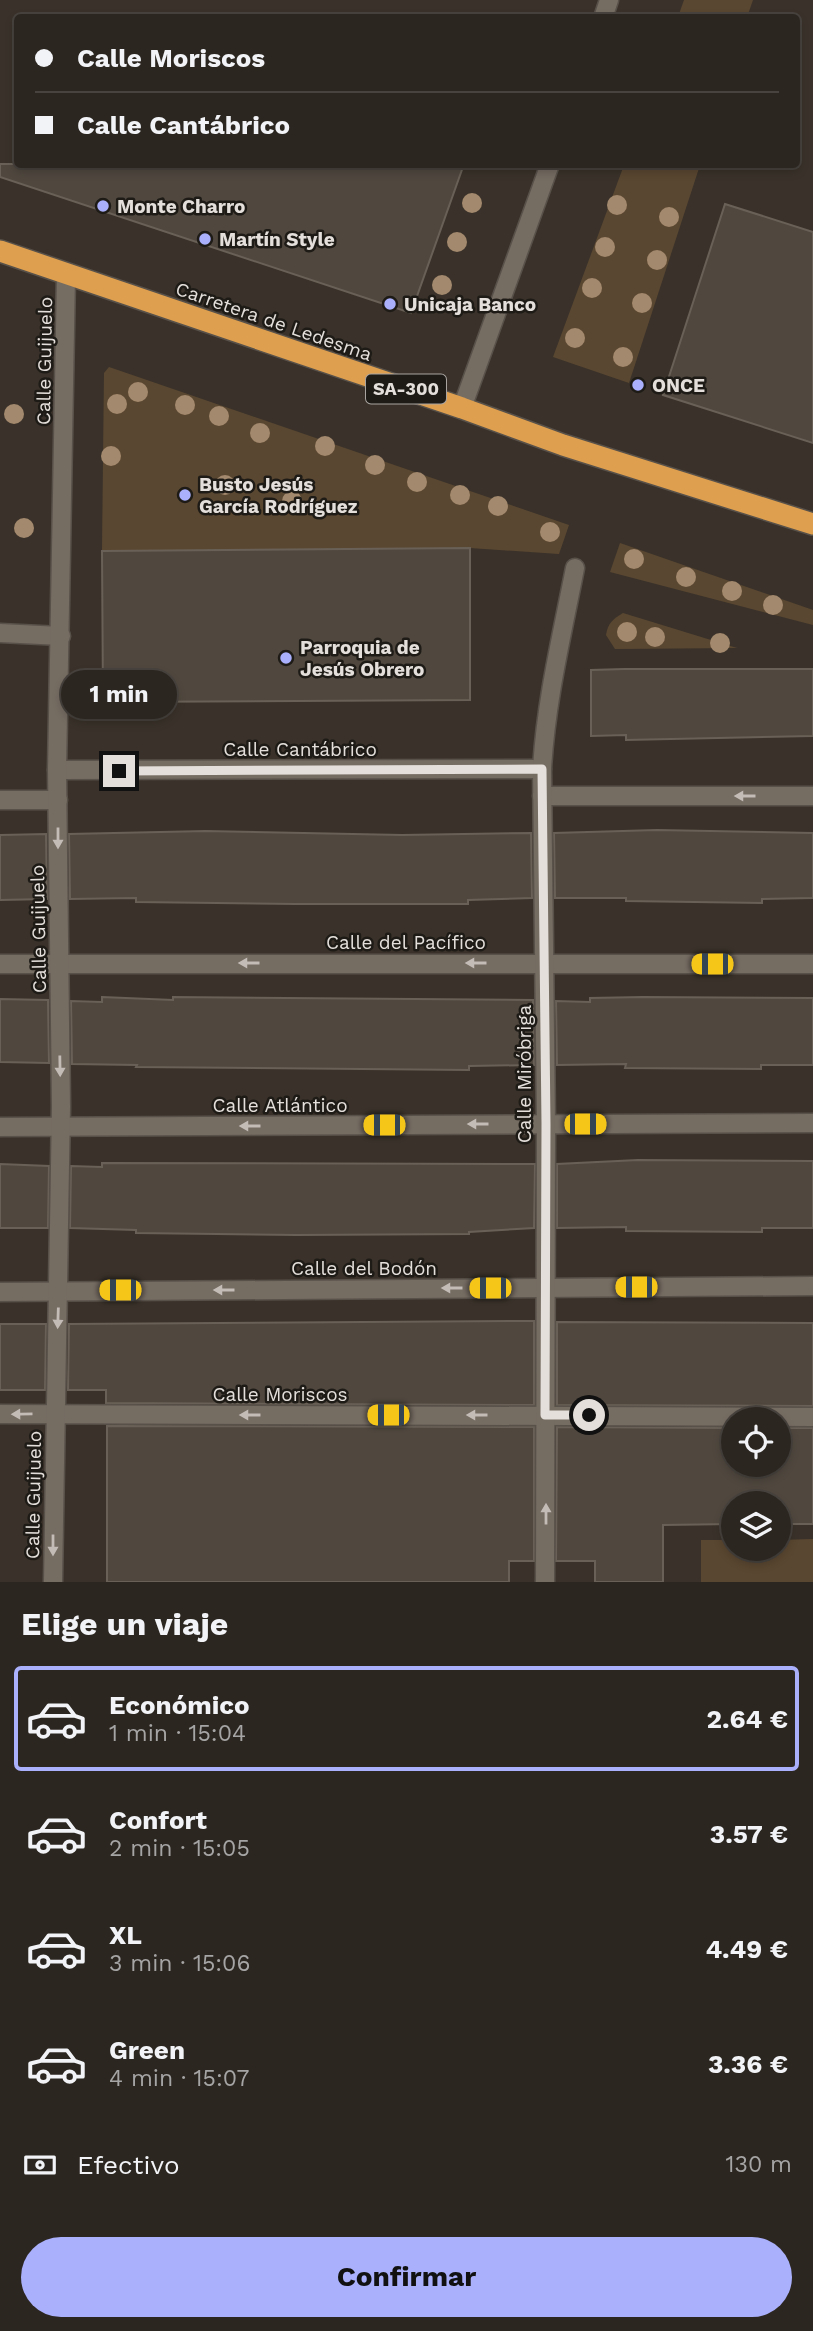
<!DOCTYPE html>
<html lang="es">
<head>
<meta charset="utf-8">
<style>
	body { margin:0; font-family:"Work Sans",sans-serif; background:#38322d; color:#f1f3f6; height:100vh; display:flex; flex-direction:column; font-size:26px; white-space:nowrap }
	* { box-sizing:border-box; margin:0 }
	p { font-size:23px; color:#a6a5a5 }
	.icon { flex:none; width:38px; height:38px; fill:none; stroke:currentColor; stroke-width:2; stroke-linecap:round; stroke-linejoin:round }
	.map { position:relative; height:1582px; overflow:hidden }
	.panel { display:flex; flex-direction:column; background:#2c2620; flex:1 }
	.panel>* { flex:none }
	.guide { position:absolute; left:14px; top:14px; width:786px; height:154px; border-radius:7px; box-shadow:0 4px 10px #0003,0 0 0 2px #48433e; display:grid; align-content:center; height:154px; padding:0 21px; background:#2c2620 }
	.tools { position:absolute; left:721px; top:1407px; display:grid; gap:14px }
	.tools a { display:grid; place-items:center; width:70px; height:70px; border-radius:50%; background:#2c2620; box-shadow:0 4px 10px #0003,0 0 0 2px #48433e; font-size:35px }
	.end { position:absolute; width:32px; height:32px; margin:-16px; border:9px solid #e4dfda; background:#111; box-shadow:0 0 0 4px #111 }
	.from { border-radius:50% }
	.bubble { position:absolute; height:49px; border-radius:24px; background:#2c2620; box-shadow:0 4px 10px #0003,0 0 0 2px #48433e; font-size:23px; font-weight:700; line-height:49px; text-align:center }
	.car { position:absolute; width:21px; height:42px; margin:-21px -10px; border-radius:9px; box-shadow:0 0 5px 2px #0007; background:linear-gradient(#f5c518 24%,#345 0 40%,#f5c518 0 76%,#345 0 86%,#f5c518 0) }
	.guide b { display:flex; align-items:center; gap:24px; height:66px; font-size:26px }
	.guide b+b { border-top:2px solid #48433e }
	.guide i { width:18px; height:18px; background:#f1f3f6 }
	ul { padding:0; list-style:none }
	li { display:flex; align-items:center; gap:21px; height:105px; margin:0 14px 10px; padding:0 7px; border:4px solid transparent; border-radius:7px }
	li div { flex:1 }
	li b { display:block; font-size:26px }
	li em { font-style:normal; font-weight:700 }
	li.current { border-color:#aab0fb }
	li>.icon { width:63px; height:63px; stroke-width:1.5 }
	h2 { padding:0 21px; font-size:32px; line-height:84px }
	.pay { display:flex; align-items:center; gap:18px; height:77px; padding:0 21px; font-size:26px }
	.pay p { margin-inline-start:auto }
	.button { display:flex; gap:14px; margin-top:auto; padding:14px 21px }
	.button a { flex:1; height:80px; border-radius:42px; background:#aab0fb; color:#111; font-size:28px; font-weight:700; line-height:80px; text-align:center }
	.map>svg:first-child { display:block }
	.green { fill:#5a4731 }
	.building { fill:#50483f; stroke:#696157; stroke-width:2 }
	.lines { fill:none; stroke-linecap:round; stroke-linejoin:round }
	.minor-casing { stroke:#58514a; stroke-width:21 }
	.highway-casing { stroke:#58514a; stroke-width:24 }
	.minor { stroke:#756c62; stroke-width:18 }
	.highway { stroke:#de9f4e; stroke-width:21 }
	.tree { fill:#a3896d }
	.oneway { fill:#c3bcb6 }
	.route { stroke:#e4dfda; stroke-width:9 }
	.poi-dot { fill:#aab0fb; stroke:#1e1b17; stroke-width:2.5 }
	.labels { text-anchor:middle; stroke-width:5; stroke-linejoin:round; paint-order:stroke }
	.shield { fill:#1e1b17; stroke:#a9a4a0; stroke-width:2 }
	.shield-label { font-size:18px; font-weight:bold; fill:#e4dfda }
	.poi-label { font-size:19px; font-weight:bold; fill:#e4dfda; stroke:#1e1b17; text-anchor:start }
	.street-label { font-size:19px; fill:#e4dfda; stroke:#1e1b17 }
</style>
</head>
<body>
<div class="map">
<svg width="813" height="1582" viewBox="0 0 813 1582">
	<rect width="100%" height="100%" fill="#3a322a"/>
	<g class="green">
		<path d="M684 0H753L747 17H678Z"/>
		<path d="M624 165H700L629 383 553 357Z"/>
		<path d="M109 367 569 525 559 554 470 548 102 551 104 373Z"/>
		<path d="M620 543 813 610V625L610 572Z"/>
		<path d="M623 613 737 648 615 649 606 635C608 623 613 619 623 613Z"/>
		<path d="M813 1539V1582H701V1540H733V1549H779V1540Z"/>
	</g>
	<g class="building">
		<path d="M0 164H464L411 313 0 177Z"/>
		<path d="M725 204 813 232V443L663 395Z"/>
		<path d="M470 548V700L103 702 102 551Z"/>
		<path d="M624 669H813V736L626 740V735L591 736V670Z"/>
		<path d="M657 830 813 833V898L762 899V903L626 901V898H555L554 833Z"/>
		<path d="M206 831 402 835 531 833 532 898 468 900V904H295L136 902V898L70 899 69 834Z"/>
		<path d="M46 834 47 899 0 900V835Z"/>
		<path d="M102 997 173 1000V997L533 1000 534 1065 469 1066V1070L136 1067 137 1065 72 1064 71 1001 102 1002Z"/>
		<path d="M643 997 813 998V1065H761V1069L625 1068 626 1064 557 1065 556 1001 590 1002V998Z"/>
		<path d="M0 999 48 1000 49 1063 0 1062Z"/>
		<path d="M638 1160 813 1161V1228H762V1232L626 1231V1227L557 1228V1164Z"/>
		<path d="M102 1163 535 1164 534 1228 469 1232V1234L296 1235 136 1233V1230L70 1228 71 1166 102 1167Z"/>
		<path d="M0 1164 49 1166 48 1228H0Z"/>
		<path d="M512 1321H534V1405L106 1403V1390H68L69 1324Z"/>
		<path d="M557 1322 813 1323V1406L557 1405Z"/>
		<path d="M0 1324H46L45 1390H0Z"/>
		<path d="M107 1426 534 1427V1561H509V1582H107Z"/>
		<path d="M557 1427 733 1428V1465H779V1428H813V1524H779V1503H733V1524L663 1525V1582H595V1561H556Z"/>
	</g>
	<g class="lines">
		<g class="minor-casing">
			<g id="minor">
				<path d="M603 18 609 0"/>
				<path d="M462 408 550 164"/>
				<path d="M0 633 61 636"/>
				<path d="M57 770 542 769"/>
				<path d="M542 796H813"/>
				<path d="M0 800H58"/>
				<path d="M0 964H813"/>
				<path d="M0 1127 813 1123"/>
				<path d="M0 1292 813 1286"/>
				<path d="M0 1414 813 1417"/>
				<path d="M53 1582 61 1106 57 770 66 275"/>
				<path d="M545 1582 546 1124 542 769C546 700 562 635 575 568"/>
			</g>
		</g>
		<g class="highway-casing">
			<path id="highway" d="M0 251 462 408 563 445 813 524"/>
		</g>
		<use href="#minor" class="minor"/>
		<use href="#highway" class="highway"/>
	</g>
	<g class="tree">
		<circle cx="472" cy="203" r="10"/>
		<circle cx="617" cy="205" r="10"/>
		<circle cx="669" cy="217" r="10"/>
		<circle cx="457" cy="242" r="10"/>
		<circle cx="605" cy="247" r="10"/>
		<circle cx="657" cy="260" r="10"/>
		<circle cx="442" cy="285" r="10"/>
		<circle cx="592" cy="288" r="10"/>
		<circle cx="642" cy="303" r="10"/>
		<circle cx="575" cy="338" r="10"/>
		<circle cx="623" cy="357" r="10"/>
		<circle cx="138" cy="392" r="10"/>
		<circle cx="117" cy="404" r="10"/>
		<circle cx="185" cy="405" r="10"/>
		<circle cx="14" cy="414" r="10"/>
		<circle cx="219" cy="416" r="10"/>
		<circle cx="260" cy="433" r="10"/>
		<circle cx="325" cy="446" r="10"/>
		<circle cx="111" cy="456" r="10"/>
		<circle cx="375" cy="465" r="10"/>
		<circle cx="417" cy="482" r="10"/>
		<circle cx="225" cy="485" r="10"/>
		<circle cx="460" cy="495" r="10"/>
		<circle cx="292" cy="501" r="10"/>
		<circle cx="498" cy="506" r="10"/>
		<circle cx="24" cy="528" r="10"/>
		<circle cx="550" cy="532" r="10"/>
		<circle cx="634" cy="559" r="10"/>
		<circle cx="686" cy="577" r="10"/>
		<circle cx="732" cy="591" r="10"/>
		<circle cx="773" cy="605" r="10"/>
		<circle cx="627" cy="632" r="10"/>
		<circle cx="655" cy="637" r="10"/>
		<circle cx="720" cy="643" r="10"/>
	</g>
	<defs><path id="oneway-solid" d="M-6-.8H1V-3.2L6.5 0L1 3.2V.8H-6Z" transform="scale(1.75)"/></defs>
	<g class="oneway">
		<use href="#oneway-solid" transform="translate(745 796) rotate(180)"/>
		<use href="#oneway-solid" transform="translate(58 838) rotate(90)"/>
		<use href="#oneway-solid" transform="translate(249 963) rotate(180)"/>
		<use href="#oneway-solid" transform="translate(476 963) rotate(180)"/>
		<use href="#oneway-solid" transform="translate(60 1066) rotate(89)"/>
		<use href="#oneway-solid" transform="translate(478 1124) rotate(180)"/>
		<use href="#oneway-solid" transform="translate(250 1126) rotate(180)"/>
		<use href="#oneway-solid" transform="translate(452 1288) rotate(180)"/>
		<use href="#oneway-solid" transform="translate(224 1290) rotate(180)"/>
		<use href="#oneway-solid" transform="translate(58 1318) rotate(92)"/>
		<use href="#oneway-solid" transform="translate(22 1414) rotate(179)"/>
		<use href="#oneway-solid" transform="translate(250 1415) rotate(180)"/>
		<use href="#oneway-solid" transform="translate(477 1415) rotate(180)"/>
		<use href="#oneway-solid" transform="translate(546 1514) rotate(-90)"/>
		<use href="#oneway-solid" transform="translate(53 1545) rotate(90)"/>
	</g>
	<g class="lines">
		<path class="route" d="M119 771 542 769 546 1124 545 1415H589"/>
	</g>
	<g class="poi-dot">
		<circle cx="103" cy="206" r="7"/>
		<circle cx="205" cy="239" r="7"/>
		<circle cx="390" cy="304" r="7"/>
		<circle cx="638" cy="385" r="7"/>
		<circle cx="185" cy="495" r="7"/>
		<circle cx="286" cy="658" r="7"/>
	</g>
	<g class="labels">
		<rect class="shield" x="366" y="374.5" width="80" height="29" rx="5"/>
		<g class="shield-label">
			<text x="406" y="395">SA-300</text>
		</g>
		<g class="poi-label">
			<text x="117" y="213">Monte Charro</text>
			<text x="219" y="246">Martín Style</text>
			<text x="404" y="311">Unicaja Banco</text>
			<text x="652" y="392">ONCE</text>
			<text x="199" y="491">Busto Jesús<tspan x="199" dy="22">García Rodríguez</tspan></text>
			<text x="300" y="654">Parroquia de<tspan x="300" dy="22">Jesús Obrero</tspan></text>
		</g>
		<g class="street-label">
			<text transform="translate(274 321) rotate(19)" y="7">Carretera de Ledesma</text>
			<text transform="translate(44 361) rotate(-89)" y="7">Calle Guijuelo</text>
			<text x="300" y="756">Calle Cantábrico</text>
			<text transform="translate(38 929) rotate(-91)" y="7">Calle Guijuelo</text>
			<text x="406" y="949">Calle del Pacífico</text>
			<text transform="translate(524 1074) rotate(-90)" y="7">Calle Miróbriga</text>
			<text x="280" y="1112">Calle Atlántico</text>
			<text x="364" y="1275">Calle del Bodón</text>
			<text x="280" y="1401">Calle Moriscos</text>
			<text transform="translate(33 1495) rotate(-89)" y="7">Calle Guijuelo</text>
		</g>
	</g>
</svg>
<div class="tools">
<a><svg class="icon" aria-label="locate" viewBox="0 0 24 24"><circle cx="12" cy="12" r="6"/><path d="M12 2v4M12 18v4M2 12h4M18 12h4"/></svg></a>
<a><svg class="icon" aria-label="layers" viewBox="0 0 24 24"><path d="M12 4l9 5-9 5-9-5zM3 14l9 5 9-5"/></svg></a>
</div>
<i class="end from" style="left:589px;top:1415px"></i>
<i class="end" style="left:119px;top:771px"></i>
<div class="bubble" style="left:61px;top:670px;width:116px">1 min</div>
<i class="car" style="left:712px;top:964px;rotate:270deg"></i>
<i class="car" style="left:585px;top:1124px;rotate:90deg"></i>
<i class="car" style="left:384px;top:1125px;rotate:270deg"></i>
<i class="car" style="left:636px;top:1287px;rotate:270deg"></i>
<i class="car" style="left:490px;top:1288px;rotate:270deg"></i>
<i class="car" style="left:120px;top:1290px;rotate:270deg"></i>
<i class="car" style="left:388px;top:1415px;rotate:270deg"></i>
<div class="guide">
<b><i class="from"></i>Calle Moriscos</b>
<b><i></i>Calle Cantábrico</b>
</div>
</div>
<section class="panel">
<h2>Elige un viaje</h2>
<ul>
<li class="current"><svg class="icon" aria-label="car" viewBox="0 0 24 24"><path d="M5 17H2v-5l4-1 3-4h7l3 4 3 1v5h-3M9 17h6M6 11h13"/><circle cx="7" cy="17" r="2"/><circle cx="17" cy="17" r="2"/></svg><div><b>Económico</b><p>1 min · 15:04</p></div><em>2.64 €</em></li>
<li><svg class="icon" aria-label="car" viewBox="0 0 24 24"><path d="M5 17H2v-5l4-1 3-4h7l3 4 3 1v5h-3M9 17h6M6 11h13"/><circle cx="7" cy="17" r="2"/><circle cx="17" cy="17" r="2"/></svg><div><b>Confort</b><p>2 min · 15:05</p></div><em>3.57 €</em></li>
<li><svg class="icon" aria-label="car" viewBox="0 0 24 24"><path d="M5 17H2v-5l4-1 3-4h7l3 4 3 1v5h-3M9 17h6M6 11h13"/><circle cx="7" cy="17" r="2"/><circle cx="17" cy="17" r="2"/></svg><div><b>XL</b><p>3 min · 15:06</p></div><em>4.49 €</em></li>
<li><svg class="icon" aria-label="car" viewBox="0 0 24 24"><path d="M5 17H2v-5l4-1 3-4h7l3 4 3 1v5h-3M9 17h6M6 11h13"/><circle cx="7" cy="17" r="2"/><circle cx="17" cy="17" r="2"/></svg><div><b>Green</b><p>4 min · 15:07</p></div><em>3.36 €</em></li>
</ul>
<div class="pay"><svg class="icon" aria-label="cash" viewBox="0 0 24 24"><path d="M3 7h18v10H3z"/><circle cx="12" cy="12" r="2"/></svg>Efectivo<p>130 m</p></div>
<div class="button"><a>Confirmar</a></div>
</section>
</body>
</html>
